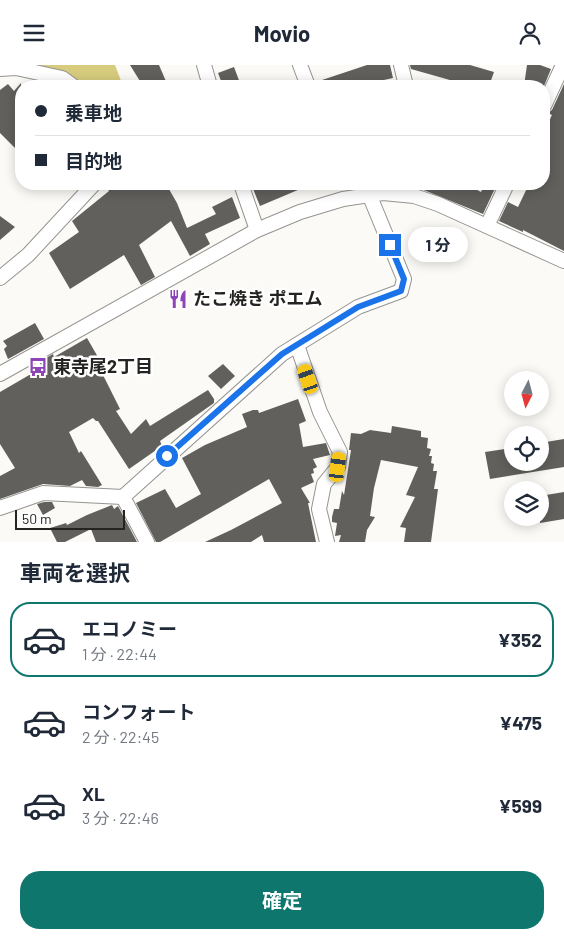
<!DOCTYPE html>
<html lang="ja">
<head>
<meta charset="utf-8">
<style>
	body { margin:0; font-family:Barlow,"Noto Sans JP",sans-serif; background:#f2f2f3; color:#1f2937; height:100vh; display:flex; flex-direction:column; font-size:19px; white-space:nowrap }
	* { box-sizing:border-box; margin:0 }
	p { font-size:16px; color:#747a83 }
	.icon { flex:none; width:28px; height:28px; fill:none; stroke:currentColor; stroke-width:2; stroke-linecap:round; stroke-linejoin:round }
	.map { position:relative; height:477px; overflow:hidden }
	.side { display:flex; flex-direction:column; background:#fff; flex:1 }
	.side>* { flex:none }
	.guide { position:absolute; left:15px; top:15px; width:535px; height:110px; border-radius:20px; box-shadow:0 2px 12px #0003; display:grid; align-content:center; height:110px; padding:0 20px; background:#fff }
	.needle { width:32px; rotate:186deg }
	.tools { position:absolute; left:504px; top:306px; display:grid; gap:10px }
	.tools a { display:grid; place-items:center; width:45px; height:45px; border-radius:50%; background:#fff; box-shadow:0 2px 12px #0003; font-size:25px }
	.scale { position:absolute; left:15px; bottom:12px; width:110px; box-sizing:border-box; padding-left:5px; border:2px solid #242422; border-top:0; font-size:14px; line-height:18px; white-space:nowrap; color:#242422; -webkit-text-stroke:4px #fff; paint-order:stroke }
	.end { position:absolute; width:22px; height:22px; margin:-11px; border:6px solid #1a73e8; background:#fff; box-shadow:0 0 0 2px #fff }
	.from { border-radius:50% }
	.bubble { position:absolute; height:35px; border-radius:18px; background:#fff; box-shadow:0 2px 12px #0003; font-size:16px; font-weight:700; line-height:35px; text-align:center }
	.car { position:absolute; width:15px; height:30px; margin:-15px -8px; border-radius:6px; box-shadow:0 0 4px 1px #0007; background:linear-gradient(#f5c518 24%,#345 0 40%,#f5c518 0 76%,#345 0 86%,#f5c518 0) }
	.guide b { display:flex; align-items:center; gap:18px; height:48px; font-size:19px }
	.guide b+b { border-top:1px solid #e0e1e3 }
	.guide i { width:12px; height:12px; background:#1f2937 }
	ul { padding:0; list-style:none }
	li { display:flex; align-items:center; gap:15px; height:75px; margin:0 10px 8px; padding:0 10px; border:2px solid transparent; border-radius:20px }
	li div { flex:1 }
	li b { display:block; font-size:19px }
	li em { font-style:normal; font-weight:700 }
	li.selected { border-color:#0f766e }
	li>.icon { width:45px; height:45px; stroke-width:1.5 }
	h2 { padding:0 20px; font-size:22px; line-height:60px }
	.cta { display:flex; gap:10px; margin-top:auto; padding:10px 20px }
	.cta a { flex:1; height:58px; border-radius:20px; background:#0f766e; color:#fff; font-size:20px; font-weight:700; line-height:58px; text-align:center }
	header { display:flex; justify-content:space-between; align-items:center; height:65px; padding:0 20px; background:#fff; font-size:22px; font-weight:700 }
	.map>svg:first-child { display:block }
	.forest { fill:#d7cc7d }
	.building { fill:#61605d }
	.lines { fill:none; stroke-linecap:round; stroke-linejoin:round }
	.minor-casing { stroke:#959490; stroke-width:16 }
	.minor { stroke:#fff; stroke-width:14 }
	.route { stroke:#1a73e8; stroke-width:6 }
	.labels { text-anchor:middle; stroke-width:5; stroke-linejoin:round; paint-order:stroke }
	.poi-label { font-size:18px; font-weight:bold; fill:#242422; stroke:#fff; text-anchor:start }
</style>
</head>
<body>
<header><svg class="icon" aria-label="menu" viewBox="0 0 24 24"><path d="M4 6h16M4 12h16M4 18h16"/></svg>Movio<svg class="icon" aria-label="person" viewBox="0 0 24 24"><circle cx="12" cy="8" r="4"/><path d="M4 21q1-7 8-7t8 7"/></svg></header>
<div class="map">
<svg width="564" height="477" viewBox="0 0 564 477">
	<rect width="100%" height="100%" fill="#fbfaf6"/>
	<path class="forest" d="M0 0H115L123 21H80Z"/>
	<g class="building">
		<path d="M130 0H159L168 21H143Z"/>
		<path d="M367 0H390L393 13 370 18 371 21H317L316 17Z"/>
		<path d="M410 0H470L494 7 489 21H471L411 4Z"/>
		<path d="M527 0H540L551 4 544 21H524Z"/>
		<path d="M234 2 240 18 230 21H223L218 8Z"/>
		<path d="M21 18V89L0 68V25L8 19 14 26Z"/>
		<path d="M564 19V186L523 165V167L499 156 508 137 518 142 529 119H544V67L552 50 548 48 552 45Z"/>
		<path d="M104 119H166L177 138 187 163 216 149 212 142 232 132 240 153 205 169 210 179 190 191 171 156 139 180 155 212 141 220 124 190 70 224 49 188 79 167 72 156 109 126Z"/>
		<path d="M251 119H312L260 141Z"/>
		<path d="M409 119H466L481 127 485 119H497L483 149Z"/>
		<path d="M0 151 15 162 0 175Z"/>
		<path d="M35 258 44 274 8 294 4 284 7 281 3 276Z"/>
		<path d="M87 273 106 306 102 308 120 344 116 346 131 369 146 354 150 361 208 325 214 334V338L160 376 162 381 129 404 98 356H96L93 353 69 367 79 388 81 386 102 420 98 422 86 421 82 415 70 421 43 419 0 434V411L15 403 0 379V327L43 302 39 297 53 289 54 292Z"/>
		<path d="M223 299 235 311 221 324 208 311Z"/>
		<path d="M298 334 306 356 299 359 303 382 326 378 330 390 313 394 317 402 313 404 314 408 311 409 314 417 301 423 310 438H308L316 477H264L262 470 251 477H205L231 465 282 438 269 414 160 477H156L136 438 165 424 176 443 201 429 182 393 205 380 247 362 242 349 253 345H258L259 348Z"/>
		<path d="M392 361 421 366V372L428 373 427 383 431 384 429 391H432L431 398 434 399 433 406H437L434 424H438L431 477H404L406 463 400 462 415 432 406 430 418 402 381 395 374 423 370 451 375 452 367 465 365 477H339L341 470 335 471 337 458 332 457V452L334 444H339L342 426 344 430 351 385H349L351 368 361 369 370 365 391 368Z"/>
		<path d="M564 374V402L490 414 485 387 512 383V398H540V378Z"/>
		<path d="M564 427V454L540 458V431Z"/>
		<path d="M44 437H52L55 443 43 450 37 439Z"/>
		<path d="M112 440 114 444 118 441 137 477H96L91 464 65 477H57L50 463 63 459 66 458 67 460 87 450Z"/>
	</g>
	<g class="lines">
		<g class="minor-casing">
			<g id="minor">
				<path d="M204 0 210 21"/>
				<path d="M300 0 308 21"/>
				<path d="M401 0 406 21"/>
				<path d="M0 4 16 3 62 13 73 21"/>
				<path d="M544 41 563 0"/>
				<path d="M241 119 257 165"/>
				<path d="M487 161 507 119"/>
				<path d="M0 213 28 190 94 119"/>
				<path d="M297 280 320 347 340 387 338 402 324 419 319 444 327 477"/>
				<path d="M0 309 257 165 300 147 343 134 383 128 414 131 438 139 564 196"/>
				<path d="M123 432 147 477"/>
				<path d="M0 443 43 428 123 432 282 289 358 242 401 226 404 214 369 129"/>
			</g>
		</g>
		<use href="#minor" class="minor"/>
	</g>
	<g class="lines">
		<path class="route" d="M167 391 282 289 358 242 401 226 404 214 390 180"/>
	</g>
	<defs>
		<g id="restaurant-bare" transform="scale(1.5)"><path d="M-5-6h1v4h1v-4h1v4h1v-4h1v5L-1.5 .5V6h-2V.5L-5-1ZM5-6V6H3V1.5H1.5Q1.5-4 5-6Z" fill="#8d45b7" stroke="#fff" stroke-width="2.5" paint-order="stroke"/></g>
		<g id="bus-bare" transform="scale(1.5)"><path d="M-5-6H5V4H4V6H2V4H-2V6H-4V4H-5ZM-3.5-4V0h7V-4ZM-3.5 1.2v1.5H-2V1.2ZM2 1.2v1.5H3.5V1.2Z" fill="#8d45b7" stroke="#fff" stroke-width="2.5" paint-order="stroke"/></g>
	</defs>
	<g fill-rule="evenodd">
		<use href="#restaurant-bare" x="178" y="234"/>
		<use href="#bus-bare" x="38" y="302"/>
	</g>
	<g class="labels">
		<g class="poi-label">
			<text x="193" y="240">たこ焼き ポエム</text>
			<text x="53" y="308">東寺尾2丁目</text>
		</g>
	</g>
</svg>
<div class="tools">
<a><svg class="needle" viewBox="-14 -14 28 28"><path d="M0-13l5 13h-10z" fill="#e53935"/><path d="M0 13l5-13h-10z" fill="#747a83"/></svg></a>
<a><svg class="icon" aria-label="locate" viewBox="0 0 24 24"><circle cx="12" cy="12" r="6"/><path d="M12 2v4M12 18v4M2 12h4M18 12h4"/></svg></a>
<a><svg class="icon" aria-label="layers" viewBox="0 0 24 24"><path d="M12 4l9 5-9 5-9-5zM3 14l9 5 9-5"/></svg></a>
</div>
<div class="scale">50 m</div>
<i class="end from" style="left:167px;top:391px"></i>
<i class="end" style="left:390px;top:180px"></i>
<div class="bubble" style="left:408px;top:162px;width:60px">1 分</div>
<i class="car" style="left:308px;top:314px;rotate:341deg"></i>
<i class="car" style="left:338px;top:402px;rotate:7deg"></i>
<div class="guide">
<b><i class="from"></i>乗車地</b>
<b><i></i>目的地</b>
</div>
</div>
<section class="side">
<h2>車両を選択</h2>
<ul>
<li class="selected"><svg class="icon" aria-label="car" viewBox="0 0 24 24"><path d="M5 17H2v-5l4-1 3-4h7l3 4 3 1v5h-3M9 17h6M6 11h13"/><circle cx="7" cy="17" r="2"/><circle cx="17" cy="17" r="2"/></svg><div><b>エコノミー</b><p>1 分 · 22:44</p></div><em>¥352</em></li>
<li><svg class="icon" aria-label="car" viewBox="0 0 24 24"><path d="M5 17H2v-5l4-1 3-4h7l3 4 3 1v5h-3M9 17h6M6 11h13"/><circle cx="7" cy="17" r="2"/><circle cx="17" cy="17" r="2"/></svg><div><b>コンフォート</b><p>2 分 · 22:45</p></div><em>¥475</em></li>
<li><svg class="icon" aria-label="car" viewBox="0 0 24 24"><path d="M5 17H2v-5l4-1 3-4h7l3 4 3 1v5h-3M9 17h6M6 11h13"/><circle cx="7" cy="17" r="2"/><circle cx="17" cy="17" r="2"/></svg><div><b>XL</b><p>3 分 · 22:46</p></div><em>¥599</em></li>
</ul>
<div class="cta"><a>確定</a></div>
</section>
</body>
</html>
